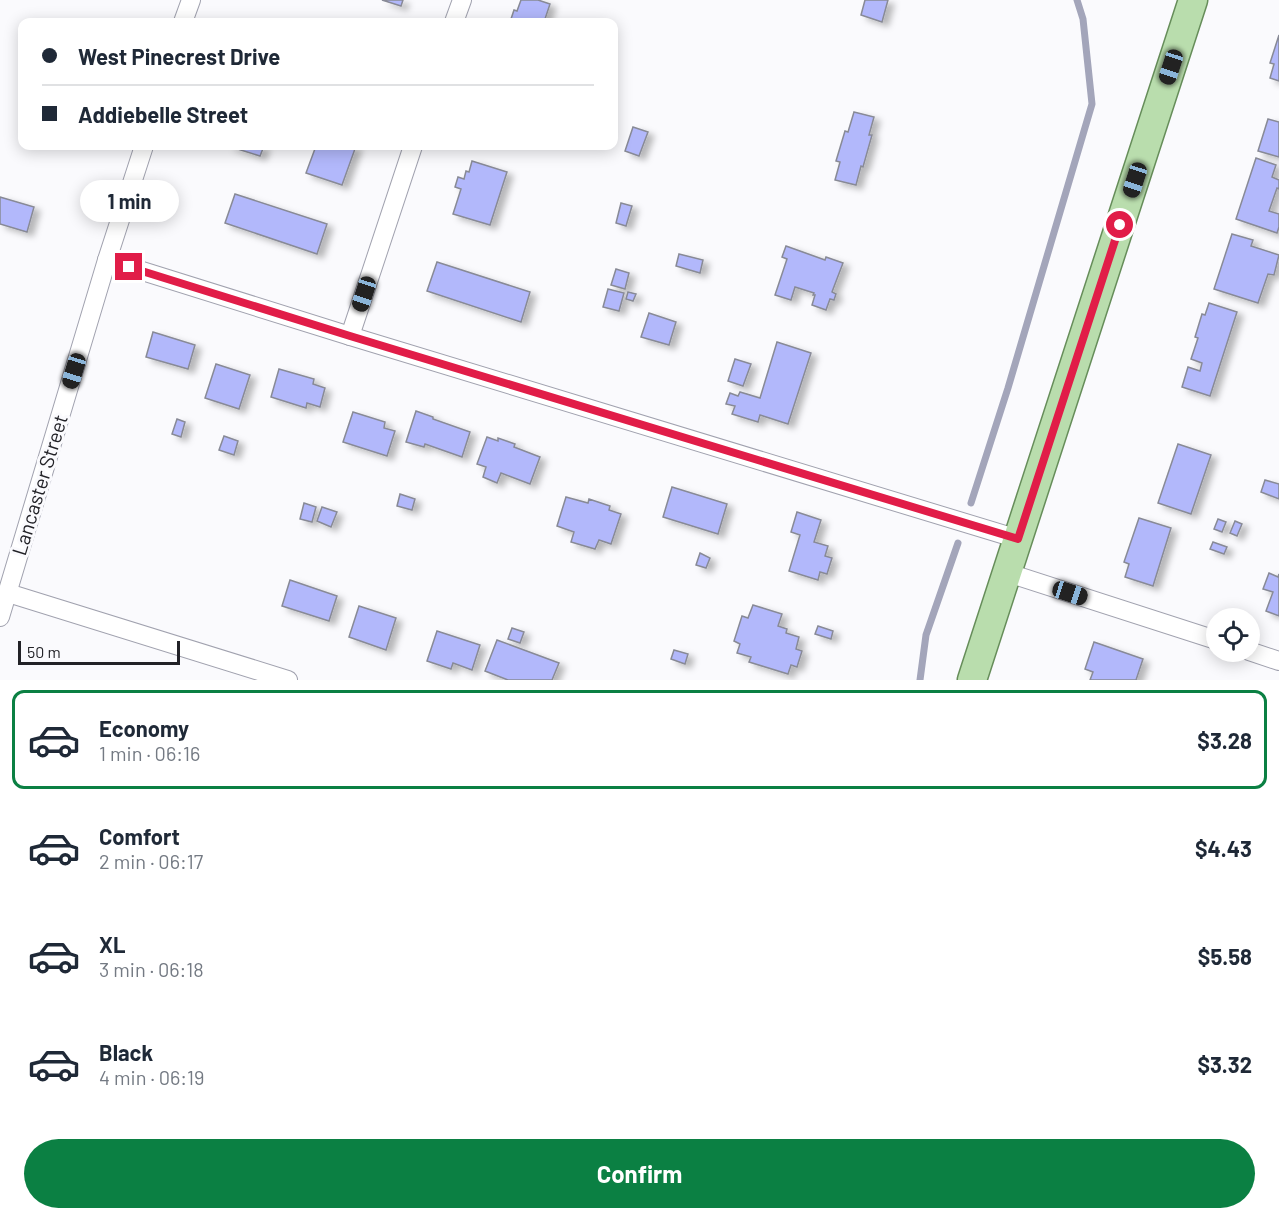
<!DOCTYPE html>
<html lang="en">
<head>
<meta charset="utf-8">
<style>
	body { margin:0; font-family:Barlow,sans-serif; background:#f6f6f7; color:#1f2937; height:100vh; display:flex; flex-direction:column; font-size:22px; white-space:nowrap }
	* { box-sizing:border-box; margin:0 }
	p { font-size:20px; color:#747a83 }
	.icon { flex:none; width:33px; height:33px; fill:none; stroke:currentColor; stroke-width:2; stroke-linecap:round; stroke-linejoin:round }
	.map { position:relative; height:680px; overflow:hidden }
	.panel { display:flex; flex-direction:column; background:#fff; flex:1 }
	.panel>* { flex:none }
	.banner { position:absolute; left:18px; top:18px; width:600px; height:132px; border-radius:12px; box-shadow:0 3px 15px #0003; display:grid; align-content:center; height:132px; padding:0 24px; background:#fff }
	.buttons { position:absolute; left:1206px; top:608px; display:grid; gap:12px }
	.buttons a { display:grid; place-items:center; width:54px; height:54px; border-radius:50%; background:#fff; box-shadow:0 3px 15px #0003; font-size:30px }
	.scale { position:absolute; left:18px; bottom:15px; width:162px; box-sizing:border-box; padding-left:6px; border:3px solid #222227; border-top:0; font-size:16px; line-height:21px; white-space:nowrap; color:#222227; -webkit-text-stroke:4px #fafafd; paint-order:stroke }
	.end { position:absolute; width:27px; height:27px; margin:-14px; border:8px solid #e11d48; background:#fff; box-shadow:0 0 0 3px #fff }
	.from { border-radius:50% }
	.bubble { position:absolute; height:42px; border-radius:21px; background:#fff; box-shadow:0 3px 15px #0003; font-size:20px; font-weight:700; line-height:42px; text-align:center }
	.car { position:absolute; width:18px; height:36px; margin:-18px -9px; border-radius:8px; box-shadow:0 0 4px 2px #0007; background:linear-gradient(#222 24%,#8ab4d8 0 40%,#222 0 76%,#8ab4d8 0 86%,#222 0) }
	.banner b { display:flex; align-items:center; gap:21px; height:57px; font-size:22px }
	.banner b+b { border-top:2px solid #e0e1e3 }
	.banner i { width:15px; height:15px; background:#1f2937 }
	ul { padding:10px 0 0; list-style:none }
	li { display:flex; align-items:center; gap:18px; height:99px; margin:0 12px 9px; padding:0 12px; border:3px solid transparent; border-radius:12px }
	li div { flex:1 }
	li b { display:block; font-size:22px }
	li em { font-style:normal; font-weight:700 }
	li.on { border-color:#0b8043 }
	li>.icon { width:54px; height:54px; stroke-width:1.5 }
	.button { display:flex; gap:12px; margin-top:auto; padding:12px 24px }
	.button a { flex:1; height:69px; border-radius:36px; background:#0b8043; color:#fff; font-size:24px; font-weight:700; line-height:69px; text-align:center }
	.map>svg:first-child { display:block }
	.lines { fill:none; stroke-linecap:round; stroke-linejoin:round }
	.stream { stroke:#a3a5ba; stroke-width:7 }
	.building { fill:#b2b8fb; stroke:#888a96; stroke-width:1.5; filter:url(#shadow) }
	.street-casing { stroke:#a1a2af; stroke-width:20 }
	.primary-casing { stroke:#668d5a; stroke-width:31 }
	.street { stroke:#fff; stroke-width:18 }
	.primary { stroke:#b9ddad; stroke-width:28 }
	.route { stroke:#e11d48; stroke-width:8 }
	.labels { text-anchor:middle; stroke-width:6; stroke-linejoin:round; paint-order:stroke }
	.street-label { font-size:20px; fill:#222227; stroke:#fafafd }
</style>
</head>
<body>
<div class="map">
<svg width="1279" height="680" viewBox="0 0 1279 680">
	<defs>
		<filter id="shadow"><feDropShadow dx="6" dy="4" stdDeviation="3" flood-color="#0004"/></filter>
	</defs>
	<rect width="100%" height="100%" fill="#fafafd"/>
	<g class="lines">
		<g class="stream">
			<path d="M971 503 1008 388 1092 104 1083 19 1077 0"/>
			<path d="M920 680 926 635 958 543"/>
		</g>
	</g>
	<g class="building">
		<path d="M382 0H403L401 6Z"/>
		<path d="M521 0H538L550 4 544 22H510L514 10 517 11Z"/>
		<path d="M865 0H888L882 22 861 15Z"/>
		<path d="M1279 35V81L1270 78 1274 64 1270 63Z"/>
		<path d="M854 112 874 117 869 135H872L863 167 861 166 856 185 835 180 840 162 836 161 845 131 848 132Z"/>
		<path d="M1268 119 1279 122V157L1258 151Z"/>
		<path d="M633 127 648 132 639 156 625 151Z"/>
		<path d="M228 146H264L260 156Z"/>
		<path d="M316 146H356L342 185 306 173Z"/>
		<path d="M1256 158 1276 165 1272 177 1279 180V189L1277 188 1269 211 1279 214V227L1277 233 1236 219Z"/>
		<path d="M472 161 507 172 490 225 453 214 461 189 455 187 458 177 464 179 466 171 469 172Z"/>
		<path d="M235 194 327 224 317 254 225 223Z"/>
		<path d="M0 197 34 207 27 232 0 224Z"/>
		<path d="M621 203 632 206 626 226 616 223Z"/>
		<path d="M1232 234 1253 240 1251 246 1279 255 1274 275 1268 274 1258 303 1214 289Z"/>
		<path d="M786 246 825 260 826 257 843 263 832 292 836 294 834 300 830 299 826 310 812 305 815 295H813L814 293 795 287 791 300 775 295 787 259 782 257Z"/>
		<path d="M679 254 703 260 700 273 676 266Z"/>
		<path d="M437 262 530 292 521 322 427 291Z"/>
		<path d="M616 269 629 273 625 289 611 285Z"/>
		<path d="M608 289 624 293 619 311 603 307Z"/>
		<path d="M628 292 636 294 633 301 626 299Z"/>
		<path d="M1209 303 1237 312 1210 396 1182 387 1188 367 1200 371 1202 363 1191 359 1198 338 1195 337 1202 314 1205 315Z"/>
		<path d="M649 313 676 322 669 345 641 337Z"/>
		<path d="M153 332 195 345 188 369 146 357Z"/>
		<path d="M777 342 811 353 788 424 760 415 758 422 732 414 735 406 726 404 730 393 738 396 740 392 760 398Z"/>
		<path d="M735 359 751 364 743 386 728 381Z"/>
		<path d="M216 364 250 375 239 409 205 398Z"/>
		<path d="M279 369 314 379 313 384 325 388 320 407 307 403 306 408 271 397Z"/>
		<path d="M416 411 433 417V419L470 432 462 457 425 444 424 447 406 442Z"/>
		<path d="M353 412 385 422 384 428 395 431 387 456 343 442Z"/>
		<path d="M177 419 185 422 181 437 172 434Z"/>
		<path d="M224 436 238 441 234 455 219 450Z"/>
		<path d="M487 437 498 441V438L515 444 514 447 540 457 530 484 501 473 497 483 483 477 486 467 477 464Z"/>
		<path d="M1178 444 1211 455 1191 514 1158 503Z"/>
		<path d="M1265 480 1279 484V499L1261 492Z"/>
		<path d="M672 487 727 504 718 534 663 517Z"/>
		<path d="M400 494 415 499 412 510 397 506Z"/>
		<path d="M566 497 588 503 589 499 610 506 609 510 621 514 611 544 599 540 595 549 571 542 574 532 557 526Z"/>
		<path d="M304 503 316 507 312 522 300 519Z"/>
		<path d="M322 507 337 512 331 527 317 521Z"/>
		<path d="M797 512 821 520 814 542 828 546 825 556 832 558 827 574 820 572 818 580 789 571 800 535 791 532Z"/>
		<path d="M1139 518 1171 528 1153 586 1125 577 1129 564 1124 562Z"/>
		<path d="M1218 519 1226 522 1222 532 1214 529Z"/>
		<path d="M1235 521 1242 524 1237 536 1230 533Z"/>
		<path d="M1213 542 1227 547 1224 554 1210 549Z"/>
		<path d="M700 553 710 558 706 568 696 565Z"/>
		<path d="M1269 573 1278 577 1279 574V616L1266 611 1273 592 1263 589Z"/>
		<path d="M290 580 337 596 329 621 282 606Z"/>
		<path d="M753 605 782 614 778 626 787 629 786 633 799 637 796 649 802 651 797 667 791 665 788 674 749 662 751 657 737 653 740 644 734 641 742 616 748 618Z"/>
		<path d="M359 606 396 618 386 650 349 637Z"/>
		<path d="M818 626 833 631 831 639 815 634Z"/>
		<path d="M512 628 524 632 520 643 508 639Z"/>
		<path d="M437 631 480 645 472 670 453 663 451 669 427 661Z"/>
		<path d="M497 640 559 663 552 680H508L485 671Z"/>
		<path d="M1094 642 1143 659 1136 680H1090L1093 672 1085 669Z"/>
		<path d="M674 650 688 654 685 664 671 659Z"/>
	</g>
	<g class="lines">
		<g class="street-casing">
			<g id="street">
				<path d="M183 22 191 0"/>
				<path d="M454 22 462 0"/>
				<path d="M107 260 350 336 1018 539"/>
				<path d="M350 336 413 146"/>
				<path d="M1008 573 1216 640"/>
				<path d="M8 593 288 680"/>
				<path d="M0 617 107 260 144 146"/>
				<path d="M1249 651 1279 661"/>
			</g>
		</g>
		<g class="primary-casing">
			<path id="primary" d="M972 680 1193 0"/>
		</g>
		<use href="#street" class="street"/>
		<use href="#primary" class="primary"/>
	</g>
	<g class="lines">
		<path class="route" d="M129 267 350 336 1018 539 1120 225"/>
	</g>
	<g class="labels">
		<g class="street-label">
			<text transform="translate(40 485) rotate(-73)" y="7">Lancaster Street</text>
		</g>
	</g>
</svg>
<div class="buttons">
<a><svg class="icon" aria-label="locate" viewBox="0 0 24 24"><circle cx="12" cy="12" r="6"/><path d="M12 2v4M12 18v4M2 12h4M18 12h4"/></svg></a>
</div>
<div class="scale">50 m</div>
<i class="end from" style="left:1120px;top:225px"></i>
<i class="end" style="left:129px;top:267px"></i>
<div class="bubble" style="left:80px;top:180px;width:99px">1 min</div>
<i class="car" style="left:1171px;top:67px;rotate:198deg"></i>
<i class="car" style="left:1135px;top:180px;rotate:198deg"></i>
<i class="car" style="left:364px;top:294px;rotate:198deg"></i>
<i class="car" style="left:74px;top:371px;rotate:197deg"></i>
<i class="car" style="left:1070px;top:593px;rotate:108deg"></i>
<div class="banner">
<b><i class="from"></i>West Pinecrest Drive</b>
<b><i></i>Addiebelle Street</b>
</div>
</div>
<section class="panel">
<ul>
<li class="on"><svg class="icon" aria-label="car" viewBox="0 0 24 24"><path d="M5 17H2v-5l4-1 3-4h7l3 4 3 1v5h-3M9 17h6M6 11h13"/><circle cx="7" cy="17" r="2"/><circle cx="17" cy="17" r="2"/></svg><div><b>Economy</b><p>1 min · 06:16</p></div><em>$3.28</em></li>
<li><svg class="icon" aria-label="car" viewBox="0 0 24 24"><path d="M5 17H2v-5l4-1 3-4h7l3 4 3 1v5h-3M9 17h6M6 11h13"/><circle cx="7" cy="17" r="2"/><circle cx="17" cy="17" r="2"/></svg><div><b>Comfort</b><p>2 min · 06:17</p></div><em>$4.43</em></li>
<li><svg class="icon" aria-label="car" viewBox="0 0 24 24"><path d="M5 17H2v-5l4-1 3-4h7l3 4 3 1v5h-3M9 17h6M6 11h13"/><circle cx="7" cy="17" r="2"/><circle cx="17" cy="17" r="2"/></svg><div><b>XL</b><p>3 min · 06:18</p></div><em>$5.58</em></li>
<li><svg class="icon" aria-label="car" viewBox="0 0 24 24"><path d="M5 17H2v-5l4-1 3-4h7l3 4 3 1v5h-3M9 17h6M6 11h13"/><circle cx="7" cy="17" r="2"/><circle cx="17" cy="17" r="2"/></svg><div><b>Black</b><p>4 min · 06:19</p></div><em>$3.32</em></li>
</ul>
<div class="button"><a>Confirm</a></div>
</section>
</body>
</html>
